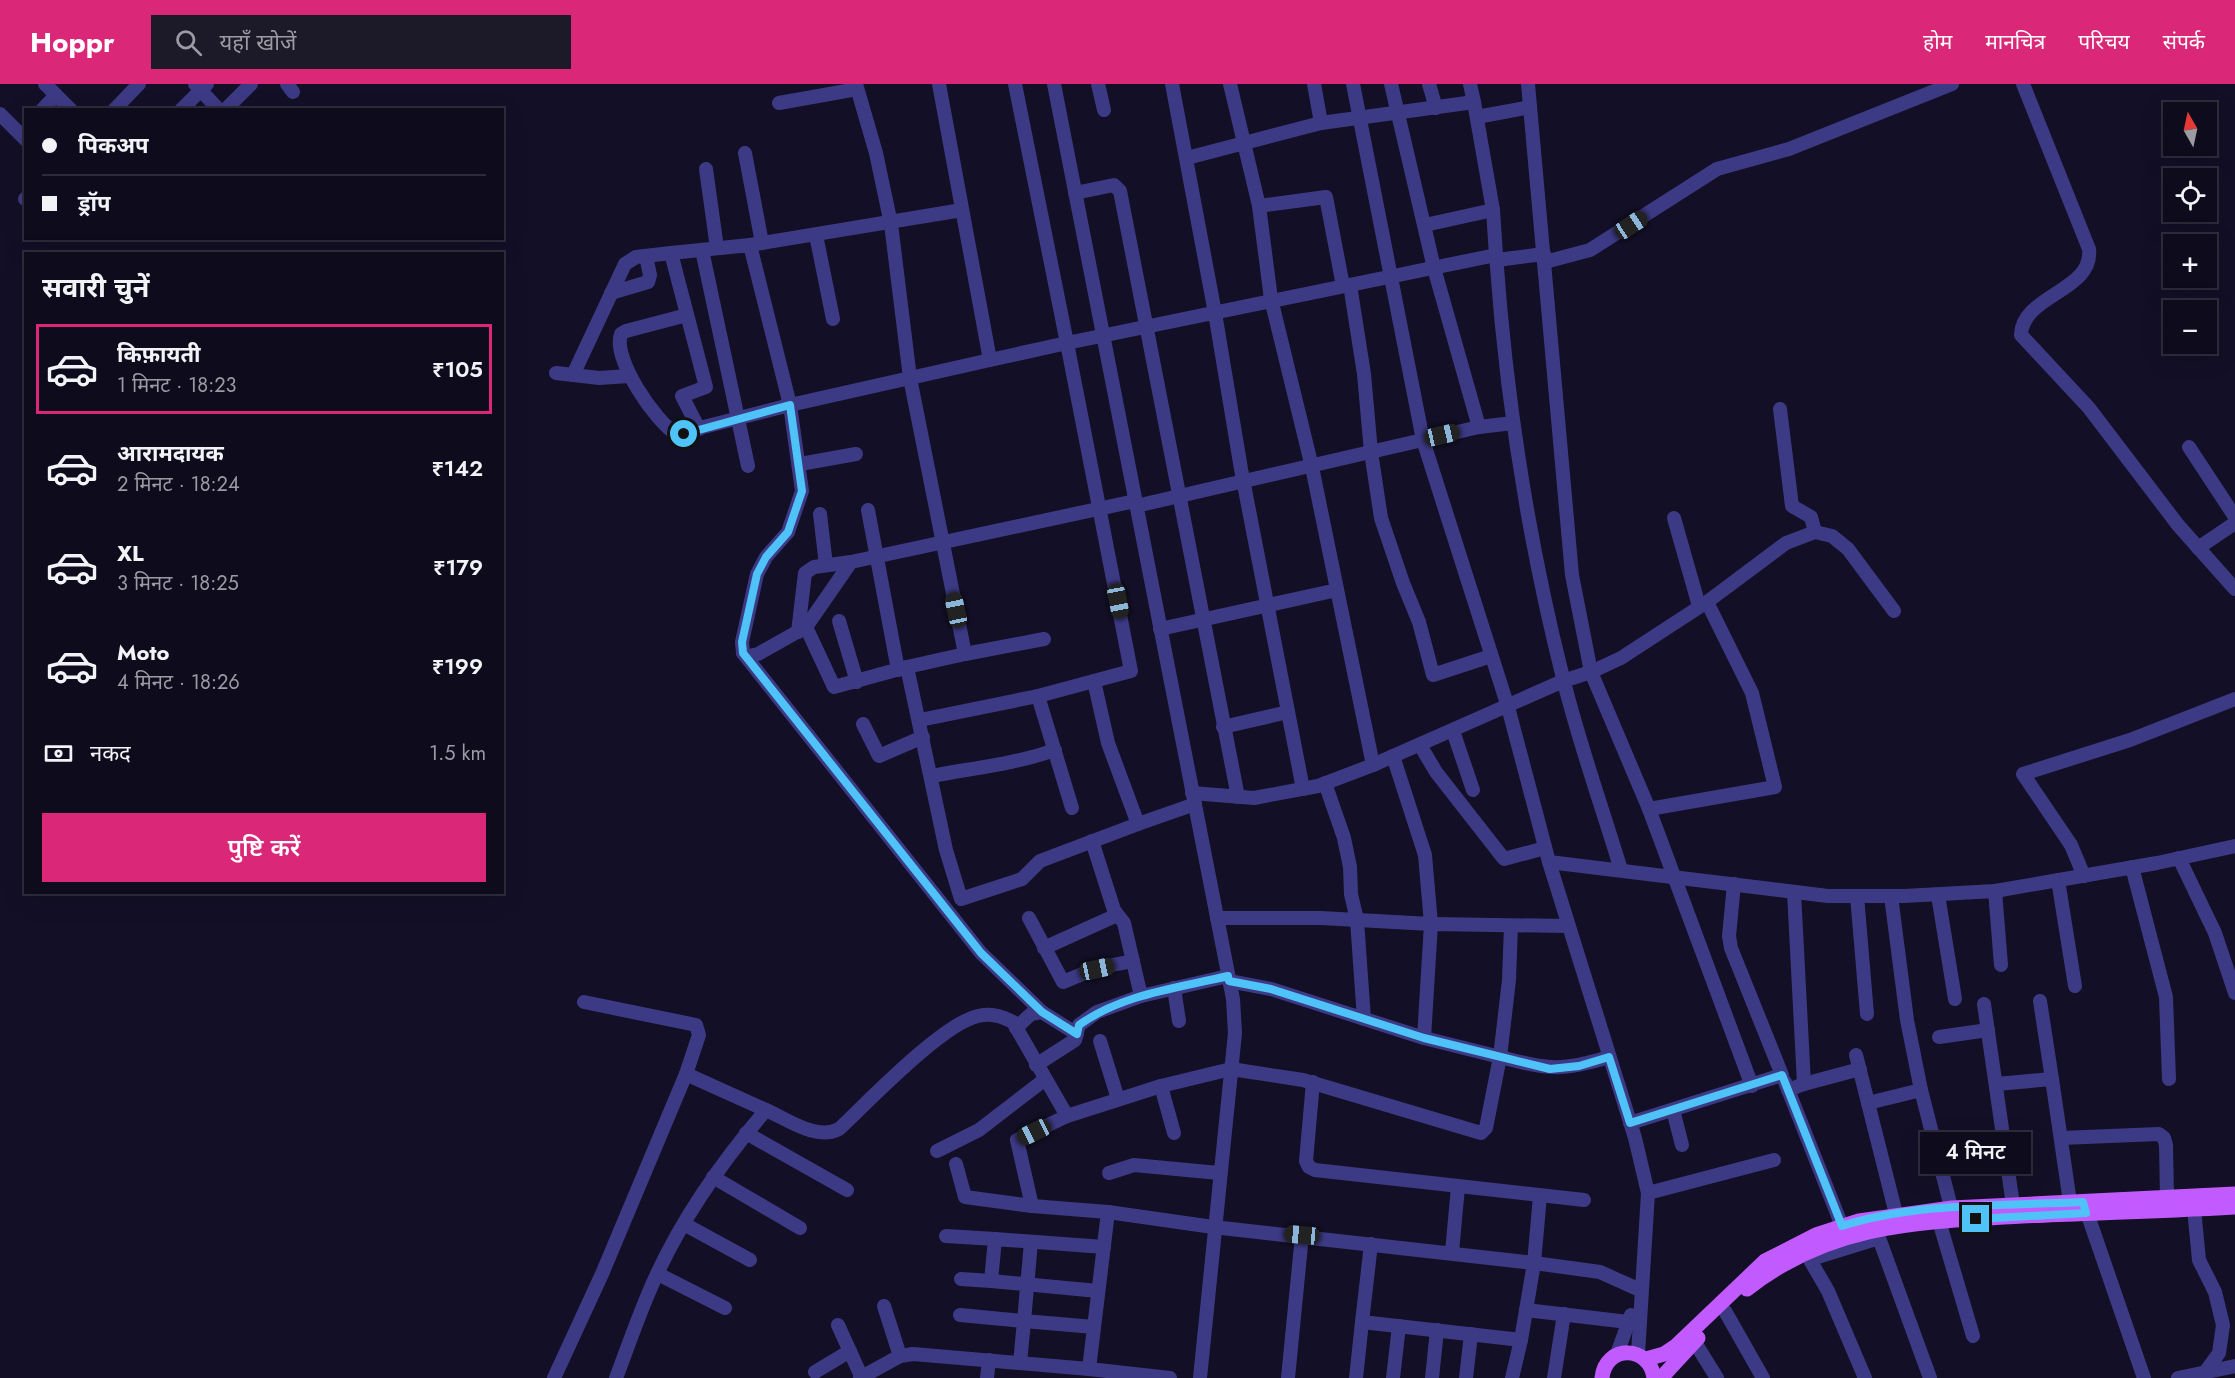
<!DOCTYPE html>
<html lang="hi">
<head>
<meta charset="utf-8">
<style>
	body { margin:0; font-family:Jost,"Noto Sans Devanagari",sans-serif; background:#1c1929; color:#f1f3f6; height:100vh; display:flex; flex-direction:column; font-size:22px; white-space:nowrap }
	* { box-sizing:border-box; margin:0 }
	p { font-size:20px; color:#9b9ba3 }
	.icon { flex:none; width:33px; height:33px; fill:none; stroke:currentColor; stroke-width:2; stroke-linecap:round; stroke-linejoin:round }
	.map { position:relative; flex:1; overflow:hidden }
	.drawer { position:absolute; left:24px; top:168px; width:480px; height:642px; display:flex; flex-direction:column; background:#0e0b1c; border-radius:0px; box-shadow:0 6px 24px #0002,0 0 0 2px #2e2b3b }
	.drawer>* { flex:none }
	.guide { position:absolute; left:24px; top:24px; width:480px; height:132px; border-radius:0px; box-shadow:0 6px 24px #0002,0 0 0 2px #2e2b3b; display:grid; align-content:center; height:132px; padding:0 18px; background:#0e0b1c }
	.needle { width:39px; rotate:351deg }
	.controls { position:absolute; left:2163px; top:18px; display:grid; gap:12px }
	.controls a { display:grid; place-items:center; width:54px; height:54px; border-radius:0px; background:#0e0b1c; box-shadow:0 6px 24px #0002,0 0 0 2px #2e2b3b; font-size:30px }
	.end { position:absolute; width:27px; height:27px; margin:-14px; border:8px solid #4fc3f7; background:#111; box-shadow:0 0 0 3px #111 }
	.from { border-radius:50% }
	.bubble { position:absolute; height:42px; border-radius:0px; background:#0e0b1c; box-shadow:0 6px 24px #0002,0 0 0 2px #2e2b3b; font-size:20px; font-weight:600; line-height:42px; text-align:center }
	.car { position:absolute; width:18px; height:36px; margin:-18px -9px; border-radius:8px; box-shadow:0 0 4px 2px #0007; background:linear-gradient(#222 24%,#8ab4d8 0 40%,#222 0 76%,#8ab4d8 0 86%,#222 0) }
	.guide b { display:flex; align-items:center; gap:21px; height:57px; font-size:22px }
	.guide b+b { border-top:2px solid #2e2b3b }
	.guide i { width:15px; height:15px; background:#f1f3f6 }
	ul { padding:0; list-style:none }
	li { display:flex; align-items:center; gap:18px; height:90px; margin:0 12px 9px; padding:0 6px; border:3px solid transparent; border-radius:0px }
	li div { flex:1 }
	li b { display:block; font-size:22px }
	li em { font-style:normal; font-weight:600 }
	li.on { border-color:#db2777 }
	li>.icon { width:54px; height:54px; stroke-width:1.5 }
	h2 { padding:0 18px; font-size:27px; line-height:72px }
	.pay { display:flex; align-items:center; gap:15px; height:66px; padding:0 18px; font-size:22px }
	.pay p { margin-inline-start:auto }
	.button { display:flex; gap:12px; margin-top:auto; padding:12px 18px }
	.button a { flex:1; height:69px; border-radius:0px; background:#db2777; color:#fff; font-size:24px; font-weight:600; line-height:69px; text-align:center }
	header { display:flex; align-items:center; gap:36px; box-sizing:border-box; height:84px; padding:0 30px; background:#db2777; color:#fff }
	header strong { font-size:28px }
	nav { display:flex; gap:33px; margin-inline-start:auto; font-size:21px }
	.search { width:420px; height:54px; background:#1c1929; display:flex; align-items:center; gap:15px; box-sizing:border-box; padding:0 21px; border-radius:0px; color:#9b9ba3; font-size:22px }
	.map>svg:first-child { display:block }
	.lines { fill:none; stroke-linecap:round; stroke-linejoin:round }
	.minor { stroke:#3d3a85; stroke-width:14 }
	.major { stroke:#c25bff; stroke-width:15 }
	.route { stroke:#4fc3f7; stroke-width:8 }
</style>
</head>
<body>
<header>
<strong>Hoppr</strong>
<div class="search"><svg class="icon" aria-label="search" viewBox="0 0 24 24"><circle cx="10" cy="10" r="6"/><path d="M15 15l6 6"/></svg>यहाँ खोजें</div>
<nav><a>होम</a><a>मानचित्र</a><a>परिचय</a><a>संपर्क</a></nav>
</header>
<div class="map">
<svg width="2235" height="1294" viewBox="0 0 2235 1294">
	<rect width="100%" height="100%" fill="#130f26"/>
	<g class="lines">
		<g class="minor">
			<path d="M45 0 71 26"/>
			<path d="M195 0 219 26"/>
			<path d="M287 0 293 8"/>
			<path d="M856 0 876 69 891 140 910 294 965 570 907 583"/>
			<path d="M939 0 990 276 1067 259 1131 587 1094 597 1108 659 1138 740 1195 720"/>
			<path d="M1015 0 1067 259 1496 171C1506 314 1528 455 1563 594 1579 659 1602 723 1621 786"/>
			<path d="M1054 0 1233 915 1235 949 1200 1294"/>
			<path d="M1098 0 1104 26"/>
			<path d="M1172 0 1215 229 1241 385 1303 705"/>
			<path d="M1230 0 1259 122 1271 215 1312 383 1373 681"/>
			<path d="M1314 0 1321 39"/>
			<path d="M1353 0 1423 356 1508 623 1549 778 1828 812H1904L1995 807 2157 779 2235 762"/>
			<path d="M1391 0 1434 184 1479 343 1513 339"/>
			<path d="M1429 0 1436 24"/>
			<path d="M1470 0 1474 18"/>
			<path d="M2023 0 2089 165C2094 207 2022 211 2021 251L2089 324 2178 441 2235 505"/>
			<path d="M779 19 857 5"/>
			<path d="M42 26 56 11"/>
			<path d="M114 26 139 0"/>
			<path d="M181 26 207 0"/>
			<path d="M225 26 251 0"/>
			<path d="M0 30 26 56"/>
			<path d="M1477 33 1530 23"/>
			<path d="M745 69 762 159"/>
			<path d="M1187 74 1321 39 1474 18 1493 126 1496 171"/>
			<path d="M706 85 717 164"/>
			<path d="M1075 109 1114 101 1120 107 1238 713"/>
			<path d="M25 115 26 114"/>
			<path d="M1259 122 1326 113 1343 202"/>
			<path d="M1425 141 1493 126"/>
			<path d="M816 151 833 235"/>
			<path d="M750 161 962 126"/>
			<path d="M702 166 748 382"/>
			<path d="M1497 176 1544 170"/>
			<path d="M1545 178 1590 166 1717 85 1789 65 1952 0"/>
			<path d="M1350 201 1364 290 1371 368 1381 434 1403 499 1419 538 1433 591 1491 572"/>
			<path d="M611 209 648 198 650 191 646 172"/>
			<path d="M687 231 626 247 621 250C612 275 656 338 676 350L790 321 802 407 788 448 766 473 757 490 742 558 743 569 749 572 758 570 806 543"/>
			<path d="M556 289 599 294 629 292"/>
			<path d="M573 291 625 180 636 173 671 169"/>
			<path d="M1780 325 1792 422 1811 433 1815 448"/>
			<path d="M699 345 682 312 706 303 671 169 750 161 790 321 990 276"/>
			<path d="M2189 363 2235 433"/>
			<path d="M800 380 856 370"/>
			<path d="M1135 417 851 478 806 543 834 603 907 583 946 766 961 815 1022 795 1040 777 1138 740"/>
			<path d="M1136 422 1479 343"/>
			<path d="M868 426 898 586"/>
			<path d="M820 430 826 481"/>
			<path d="M1674 434 1699 522"/>
			<path d="M2198 464 2235 439"/>
			<path d="M839 537 857 598"/>
			<path d="M1160 545 1337 506"/>
			<path d="M798 548 805 489 814 483 851 478"/>
			<path d="M743 569 981 869 1042 928"/>
			<path d="M965 570 1044 555"/>
			<path d="M1038 612 1072 724"/>
			<path d="M920 636 1038 612 1094 597"/>
			<path d="M863 640 879 672 923 653"/>
			<path d="M1223 643 1288 628"/>
			<path d="M1453 647 1473 706"/>
			<path d="M1420 661 1436 688 1504 775 1545 764"/>
			<path d="M932 692C973 684 1015 680 1055 666"/>
			<path d="M1325 699 1344 754 1350 783 1351 810 1357 836 1364 935"/>
			<path d="M1192 709 1254 714 1318 702 1373 681 1563 597 1591 588 1572 491 1528 0"/>
			<path d="M1649 725 1775 703 1752 609 1707 518"/>
			<path d="M1092 757 1114 826 1124 839 1141 912 1228 892"/>
			<path d="M2179 774 2215 849 2235 909"/>
			<path d="M1549 778 1635 1054 1648 1109 1638 1270"/>
			<path d="M2132 783 2166 913 2169 995"/>
			<path d="M2084 792 2071 761 2023 690 2130 656 2235 615"/>
			<path d="M2058 796 2075 902"/>
			<path d="M1995 807 2001 881"/>
			<path d="M1938 811 1955 915"/>
			<path d="M1857 812 1867 930"/>
			<path d="M1029 834 1063 898 1097 884 1133 877"/>
			<path d="M1217 834H1321L1431 840 1425 771 1393 672"/>
			<path d="M1044 864 1117 831"/>
			<path d="M1229 897 1271 905 1424 954 1431 840 1568 842"/>
			<path d="M1174 904 1179 937"/>
			<path d="M584 918 696 941 699 951 686 990"/>
			<path d="M1984 920 2013 1121"/>
			<path d="M1016 944 1031 930 1042 928 1077 950"/>
			<path d="M1939 953 1988 946"/>
			<path d="M1424 954 1500 973 1509 896 1511 842"/>
			<path d="M1100 957 1118 1015"/>
			<path d="M1856 971 1868 1019 1921 1006 1907 936 1891 812"/>
			<path d="M1036 981 1075 956 1079 941 1097 928 1141 912"/>
			<path d="M2052 995 2070 1118"/>
			<path d="M1313 998 1306 1077 1309 1083 1315 1086 1584 1116"/>
			<path d="M1785 998 1842 1142"/>
			<path d="M1804 1000 1860 985"/>
			<path d="M1997 1000 2052 995 2040 917"/>
			<path d="M1161 1002 1174 1049"/>
			<path d="M1752 1002 1649 725 1591 588 1621 574 1707 518 1786 459 1815 448 1832 452 1848 465 1894 527"/>
			<path d="M1788 1006 1804 1000 1794 808"/>
			<path d="M1921 1006 1954 1135"/>
			<path d="M1868 1019 1896 1130"/>
			<path d="M1673 1026 1682 1061"/>
			<path d="M1630 1039 1782 991 1731 864 1729 852 1734 800"/>
			<path d="M746 1049 847 1106"/>
			<path d="M2061 1054 2159 1050 2164 1054 2166 1061 2167 1113"/>
			<path d="M937 1067 979 1046 1044 996"/>
			<path d="M956 1080 965 1113 1032 1122 1017 1056 1067 1032"/>
			<path d="M1109 1089 1134 1081 1219 1089"/>
			<path d="M713 1093 800 1144"/>
			<path d="M1648 1109 1774 1076"/>
			<path d="M2084 1120 2144 1294"/>
			<path d="M1032 1122 1108 1128 1213 1143 1534 1179 1600 1188 1640 1206"/>
			<path d="M2194 1125 2199 1176 2215 1208 2223 1241 2219 1269 2201 1294"/>
			<path d="M1108 1128 1089 1285 1170 1294"/>
			<path d="M1939 1137 1973 1252"/>
			<path d="M684 1140 750 1176"/>
			<path d="M946 1152 995 1155"/>
			<path d="M1031 1158 1024 1237 1094 1243"/>
			<path d="M1371 1160 1362 1238 1521 1256 1534 1179 1540 1112"/>
			<path d="M1452 1168 1458 1103"/>
			<path d="M1806 1169 1828 1207 1865 1294"/>
			<path d="M1811 1175 1879 1154 1930 1294"/>
			<path d="M658 1190 725 1224"/>
			<path d="M961 1195 991 1197"/>
			<path d="M1098 1207 991 1197 995 1155 1104 1163"/>
			<path d="M884 1222 900 1272"/>
			<path d="M1526 1226 1628 1238"/>
			<path d="M1725 1227 1763 1294"/>
			<path d="M960 1231 1024 1237 1020 1279"/>
			<path d="M838 1241 862 1294"/>
			<path d="M1694 1257 1717 1294"/>
			<path d="M1617 1270 1631 1231"/>
			<path d="M815 1288 850 1267"/>
			<path d="M554 1294 602 1190 686 990 766 1026"/>
			<path d="M616 1294C627 1265 637 1236 649 1208 677 1141 719 1081 766 1026 787 1035 816 1057 839 1045 868 1018 942 940 978 932 991 929 1001 932 1013 938L1067 1032 1161 1002 1231 985 1303 996 1481 1049 1486 1044 1500 973C1548 985 1560 988 1609 973"/>
			<path d="M860 1294 900 1272 913 1270 1089 1285"/>
			<path d="M987 1294 989 1276"/>
			<path d="M1288 1294 1302 1151"/>
			<path d="M1356 1294 1362 1238"/>
			<path d="M1393 1294 1399 1242"/>
			<path d="M1432 1294 1437 1246"/>
			<path d="M1466 1294 1471 1250"/>
			<path d="M1512 1294 1521 1256"/>
			<path d="M1554 1294 1564 1230"/>
			<path d="M2178 1294 2235 1282"/>
		</g>
		<g class="major">
			<path d="M1747 1205C1831 1139 1920 1138 2022 1132 2093 1129 2164 1127 2235 1123"/>
			<path d="M1646 1275 1664 1270 1676 1262 1765 1177 1816 1151 1859 1137 1952 1124 2235 1110"/>
			<path d="M1602 1294C1605 1260 1650 1261 1654 1294"/>
			<path d="M1661 1294 1698 1254"/>
		</g>
	</g>
	<g class="lines">
		<path class="route" d="M684 350 790 321 802 407 788 448 766 473 757 490 742 558 743 569 981 869 1042 928 1077 950 1079 941C1122 910 1178 904 1228 892L1229 897 1271 905 1424 954 1550 985 1579 982 1609 973 1630 1039 1782 991 1842 1142C1918 1118 2003 1122 2083 1118L2086 1129 1976 1135"/>
	</g>
</svg>
<div class="controls">
<a><svg class="needle" viewBox="-14 -14 28 28"><path d="M0-13l5 13h-10z" fill="#e53935"/><path d="M0 13l5-13h-10z" fill="#9b9ba3"/></svg></a>
<a><svg class="icon" aria-label="locate" viewBox="0 0 24 24"><circle cx="12" cy="12" r="6"/><path d="M12 2v4M12 18v4M2 12h4M18 12h4"/></svg></a>
<a>+</a>
<a>−</a>
</div>
<i class="end from" style="left:684px;top:350px"></i>
<i class="end" style="left:1976px;top:1135px"></i>
<div class="bubble" style="left:1920px;top:1048px;width:111px">4 मिनट</div>
<i class="car" style="left:1631px;top:141px;rotate:57deg"></i>
<i class="car" style="left:1442px;top:351px;rotate:77deg"></i>
<i class="car" style="left:1118px;top:517px;rotate:169deg"></i>
<i class="car" style="left:956px;top:526px;rotate:348deg"></i>
<i class="car" style="left:1097px;top:885px;rotate:78deg"></i>
<i class="car" style="left:1034px;top:1048px;rotate:244deg"></i>
<i class="car" style="left:1302px;top:1151px;rotate:275deg"></i>
<div class="guide">
<b><i class="from"></i>पिकअप</b>
<b><i></i>ड्रॉप</b>
</div>
<section class="drawer">
<h2>सवारी चुनें</h2>
<ul>
<li class="on"><svg class="icon" aria-label="car" viewBox="0 0 24 24"><path d="M5 17H2v-5l4-1 3-4h7l3 4 3 1v5h-3M9 17h6M6 11h13"/><circle cx="7" cy="17" r="2"/><circle cx="17" cy="17" r="2"/></svg><div><b>किफ़ायती</b><p>1 मिनट · 18:23</p></div><em>₹105</em></li>
<li><svg class="icon" aria-label="car" viewBox="0 0 24 24"><path d="M5 17H2v-5l4-1 3-4h7l3 4 3 1v5h-3M9 17h6M6 11h13"/><circle cx="7" cy="17" r="2"/><circle cx="17" cy="17" r="2"/></svg><div><b>आरामदायक</b><p>2 मिनट · 18:24</p></div><em>₹142</em></li>
<li><svg class="icon" aria-label="car" viewBox="0 0 24 24"><path d="M5 17H2v-5l4-1 3-4h7l3 4 3 1v5h-3M9 17h6M6 11h13"/><circle cx="7" cy="17" r="2"/><circle cx="17" cy="17" r="2"/></svg><div><b>XL</b><p>3 मिनट · 18:25</p></div><em>₹179</em></li>
<li><svg class="icon" aria-label="car" viewBox="0 0 24 24"><path d="M5 17H2v-5l4-1 3-4h7l3 4 3 1v5h-3M9 17h6M6 11h13"/><circle cx="7" cy="17" r="2"/><circle cx="17" cy="17" r="2"/></svg><div><b>Moto</b><p>4 मिनट · 18:26</p></div><em>₹199</em></li>
</ul>
<div class="pay"><svg class="icon" aria-label="cash" viewBox="0 0 24 24"><path d="M3 7h18v10H3z"/><circle cx="12" cy="12" r="2"/></svg>नकद<p>1.5 km</p></div>
<div class="button"><a>पुष्टि करें</a></div>
</section>
</div>
</body>
</html>
